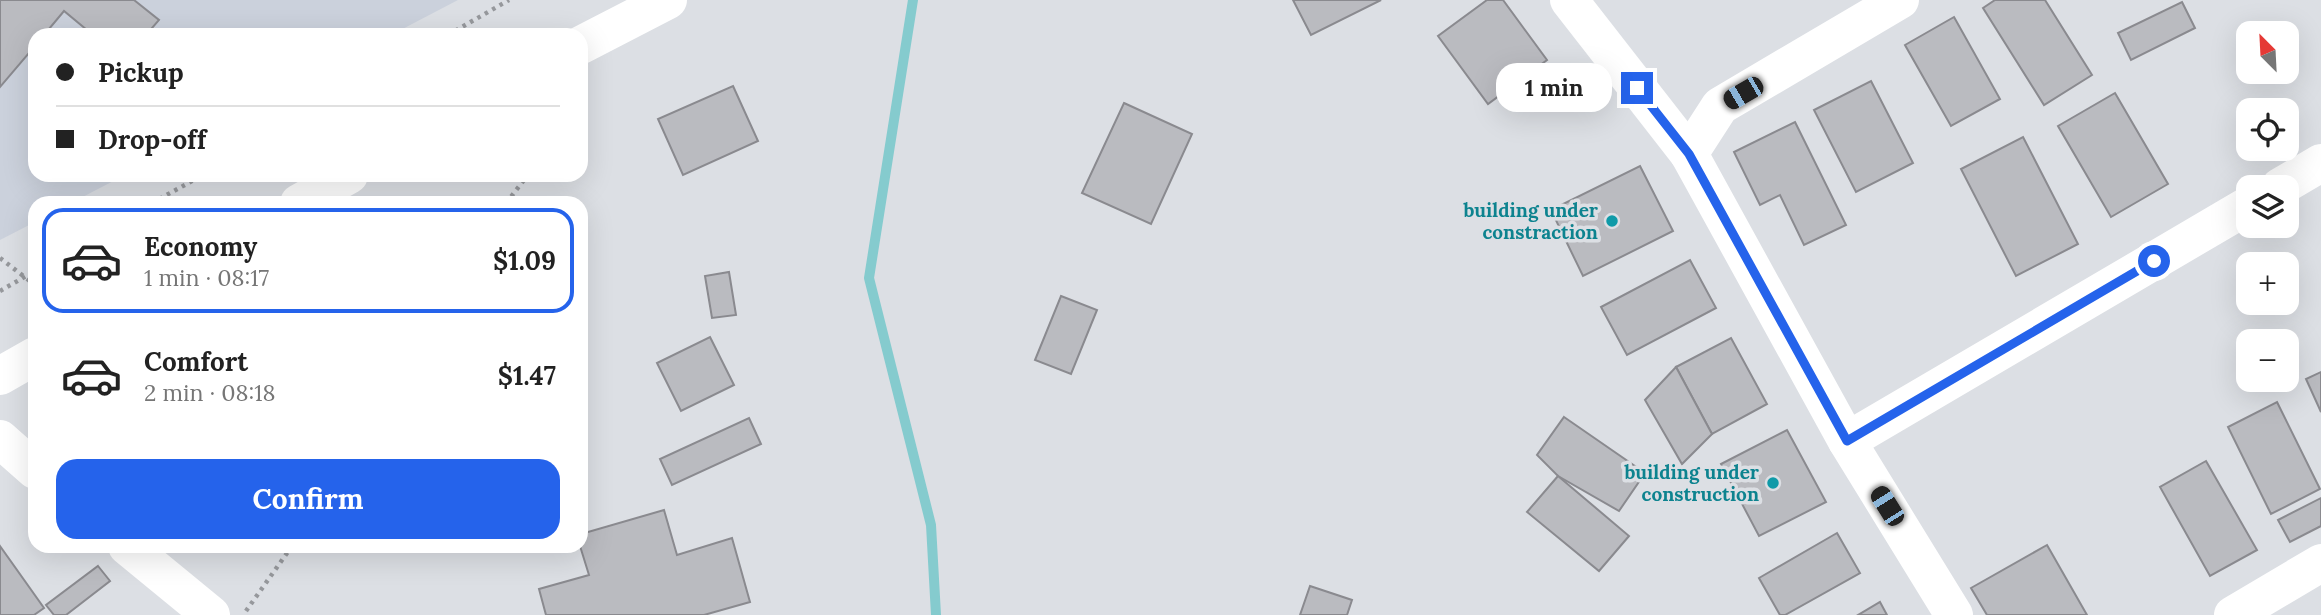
<!DOCTYPE html>
<html lang="en">
<head>
<meta charset="utf-8">
<style>
	body { margin:0; font-family:Lora,serif; background:#f2f2f2; color:#222; height:100vh; display:flex; flex-direction:column; font-size:26px; white-space:nowrap }
	* { box-sizing:border-box; margin:0 }
	p { font-size:23px; color:#767676 }
	.icon { flex:none; width:38px; height:38px; fill:none; stroke:currentColor; stroke-width:2; stroke-linecap:round; stroke-linejoin:round }
	.map { position:relative; flex:1; overflow:hidden }
	.details { position:absolute; left:28px; top:196px; width:560px; height:357px; display:flex; flex-direction:column; background:#fff; border-radius:21px; box-shadow:0 7px 28px #0002 }
	.details>* { flex:none }
	.guide { position:absolute; left:28px; top:28px; width:560px; height:154px; border-radius:21px; box-shadow:0 7px 28px #0002; display:grid; align-content:center; height:154px; padding:0 28px; background:#fff }
	.needle { width:46px; rotate:336deg }
	.controls { position:absolute; left:2236px; top:21px; display:grid; gap:14px }
	.controls a { display:grid; place-items:center; width:63px; height:63px; border-radius:14px; background:#fff; box-shadow:0 7px 28px #0002; font-size:35px }
	.end { position:absolute; width:32px; height:32px; margin:-16px; border:9px solid #2563eb; background:#fff; box-shadow:0 0 0 4px #fff }
	.from { border-radius:50% }
	.bubble { position:absolute; height:49px; border-radius:21px; background:#fff; box-shadow:0 7px 28px #0002; font-size:23px; font-weight:700; line-height:49px; text-align:center }
	.car { position:absolute; width:21px; height:42px; margin:-21px -10px; border-radius:9px; box-shadow:0 0 5px 2px #0007; background:linear-gradient(#222 24%,#8ab4d8 0 40%,#222 0 76%,#8ab4d8 0 86%,#222 0) }
	.guide b { display:flex; align-items:center; gap:24px; height:66px; font-size:26px }
	.guide b+b { border-top:2px solid #e0e0e0 }
	.guide i { width:18px; height:18px; background:#222 }
	ul { padding:12px 0 0; list-style:none }
	li { display:flex; align-items:center; gap:21px; height:105px; margin:0 14px 10px; padding:0 14px; border:4px solid transparent; border-radius:21px }
	li div { flex:1 }
	li b { display:block; font-size:26px }
	li em { font-style:normal; font-weight:700 }
	li.selected { border-color:#2563eb }
	li>.icon { width:63px; height:63px; stroke-width:1.5 }
	.primary-button { display:flex; gap:14px; margin-top:auto; padding:14px 28px }
	.primary-button a { flex:1; height:80px; border-radius:21px; background:#2563eb; color:#fff; font-size:28px; font-weight:700; line-height:80px; text-align:center }
	.map>svg:first-child { display:block }
	.built { fill:#cbd1dc }
	.lines { fill:none; stroke-linecap:round; stroke-linejoin:round }
	.stream { stroke:#85cbce; stroke-width:10 }
	.building { fill:#babbc0; stroke:#8a8a8f; stroke-width:2 }
	.path { stroke:#96989c; stroke-width:4.5; stroke-dasharray:3.5 5; stroke-linecap:butt }
	.minor { stroke:#fff; stroke-width:38 }
	.route { stroke:#2563eb; stroke-width:9 }
	.culture-dot { fill:#0f9aa8; stroke:#dcdfe4; stroke-width:2.5 }
	.labels { text-anchor:middle; stroke-width:7; stroke-linejoin:round; paint-order:stroke }
	.culture-label { font-size:19px; font-weight:bold; fill:#0d838f; stroke:#dcdfe4; text-anchor:end }
</style>
</head>
<body>
<div class="map">
<svg width="2321" height="615" viewBox="0 0 2321 615">
	<rect width="100%" height="100%" fill="#dcdfe4"/>
	<path class="built" d="M0 0H458L391 35H35V175H125L71 203H35V222L0 240Z"/>
	<g class="lines">
		<path class="stream" d="M913 0 869 278 931 525 936 615"/>
	</g>
	<g class="building">
		<path d="M0 0H134L159 20 146 35H93L64 11 44 35H35V46L0 87Z"/>
		<path d="M1293 0H1381L1311 35Z"/>
		<path d="M1487 0H1503L1547 60 1488 104 1438 36Z"/>
		<path d="M1995 0H2045L2092 75 2044 105 1983 8Z"/>
		<path d="M2182 2 2195 28 2131 60 2118 33Z"/>
		<path d="M1954 17 2000 99 1951 126 1905 45Z"/>
		<path d="M1871 81 1913 163 1856 192 1814 110Z"/>
		<path d="M733 86 758 141 683 175 658 119Z"/>
		<path d="M2115 93 2168 184 2111 217 2058 126Z"/>
		<path d="M1124 103 1192 134 1151 224 1082 193Z"/>
		<path d="M1795 122 1846 225 1804 245 1780 195 1760 205 1734 152Z"/>
		<path d="M2023 137 2078 244 2016 276 1961 169Z"/>
		<path d="M1640 166 1673 231 1583 276 1551 210Z"/>
		<path d="M1690 260 1716 308 1627 355 1601 307Z"/>
		<path d="M729 272 736 315 712 318 705 276Z"/>
		<path d="M1061 296 1097 310 1071 374 1035 360Z"/>
		<path d="M710 337 734 385 681 411 657 363Z"/>
		<path d="M1731 338 1767 404 1712 434 1676 367Z"/>
		<path d="M1676 367 1712 434 1682 464 1645 400Z"/>
		<path d="M2321 372V412L2306 379Z"/>
		<path d="M2277 402 2320 489 2271 514 2228 427Z"/>
		<path d="M1564 417 1645 473 1619 511 1558 476 1537 455Z"/>
		<path d="M749 418 761 444 672 485 660 459Z"/>
		<path d="M1787 430 1826 502 1759 536 1721 464Z"/>
		<path d="M2206 461 2257 550 2210 576 2160 487Z"/>
		<path d="M1558 476 1629 536 1599 571 1527 512Z"/>
		<path d="M2321 498V526L2290 542 2278 520Z"/>
		<path d="M664 510 677 555 732 538 750 602 704 615H546L539 589 589 575 580 546 581 534Z"/>
		<path d="M1837 533 1860 573 1785 615H1780L1759 578Z"/>
		<path d="M2047 545 2087 615H1987L1971 588Z"/>
		<path d="M0 546 44 608 34 615H0Z"/>
		<path d="M98 566 110 581 66 615H54L46 605Z"/>
		<path d="M1310 586 1352 600 1347 615H1300Z"/>
		<path d="M1880 602 1887 615H1858Z"/>
	</g>
	<g class="lines">
		<g class="path">
			<path d="M448 35 509 0"/>
			<path d="M152 203 203 175"/>
			<path d="M506 203 528 175"/>
			<path d="M0 258 35 285"/>
			<path d="M0 291 35 271"/>
			<path d="M246 611 292 546"/>
		</g>
		<g class="minor">
			<path d="M1569 0 1689 154"/>
			<path d="M1900 0 1720 106 1689 154 1847 441 1954 615"/>
			<path d="M581 45 668 0"/>
			<path d="M2280 187 2321 163"/>
			<path d="M299 203 349 175"/>
			<path d="M0 376 35 356"/>
			<path d="M0 439 35 470"/>
			<path d="M1847 441 2249 205"/>
			<path d="M127 546 211 615"/>
			<path d="M2233 615 2321 563"/>
		</g>
	</g>
	<g class="lines">
		<path class="route" d="M1637 88 1689 154 1847 441 2154 261"/>
	</g>
	<g class="culture-dot">
		<circle cx="1612" cy="221" r="7"/>
		<circle cx="1773" cy="483" r="7"/>
	</g>
	<g class="labels">
		<g class="culture-label">
			<text x="1598" y="217">building under<tspan x="1598" dy="22">constraction</tspan></text>
			<text x="1759" y="479">building under<tspan x="1759" dy="22">construction</tspan></text>
		</g>
	</g>
</svg>
<div class="controls">
<a><svg class="needle" viewBox="-14 -14 28 28"><path d="M0-13l5 13h-10z" fill="#e53935"/><path d="M0 13l5-13h-10z" fill="#767676"/></svg></a>
<a><svg class="icon" aria-label="locate" viewBox="0 0 24 24"><circle cx="12" cy="12" r="6"/><path d="M12 2v4M12 18v4M2 12h4M18 12h4"/></svg></a>
<a><svg class="icon" aria-label="layers" viewBox="0 0 24 24"><path d="M12 4l9 5-9 5-9-5zM3 14l9 5 9-5"/></svg></a>
<a>+</a>
<a>−</a>
</div>
<i class="end from" style="left:2154px;top:261px"></i>
<i class="end" style="left:1637px;top:88px"></i>
<div class="bubble" style="left:1496px;top:63px;width:116px">1 min</div>
<i class="car" style="left:1743px;top:93px;rotate:240deg"></i>
<i class="car" style="left:1887px;top:506px;rotate:328deg"></i>
<div class="guide">
<b><i class="from"></i>Pickup</b>
<b><i></i>Drop-off</b>
</div>
<section class="details">
<ul>
<li class="selected"><svg class="icon" aria-label="car" viewBox="0 0 24 24"><path d="M5 17H2v-5l4-1 3-4h7l3 4 3 1v5h-3M9 17h6M6 11h13"/><circle cx="7" cy="17" r="2"/><circle cx="17" cy="17" r="2"/></svg><div><b>Economy</b><p>1 min · 08:17</p></div><em>$1.09</em></li>
<li><svg class="icon" aria-label="car" viewBox="0 0 24 24"><path d="M5 17H2v-5l4-1 3-4h7l3 4 3 1v5h-3M9 17h6M6 11h13"/><circle cx="7" cy="17" r="2"/><circle cx="17" cy="17" r="2"/></svg><div><b>Comfort</b><p>2 min · 08:18</p></div><em>$1.47</em></li>
</ul>
<div class="primary-button"><a>Confirm</a></div>
</section>
</div>
</body>
</html>
